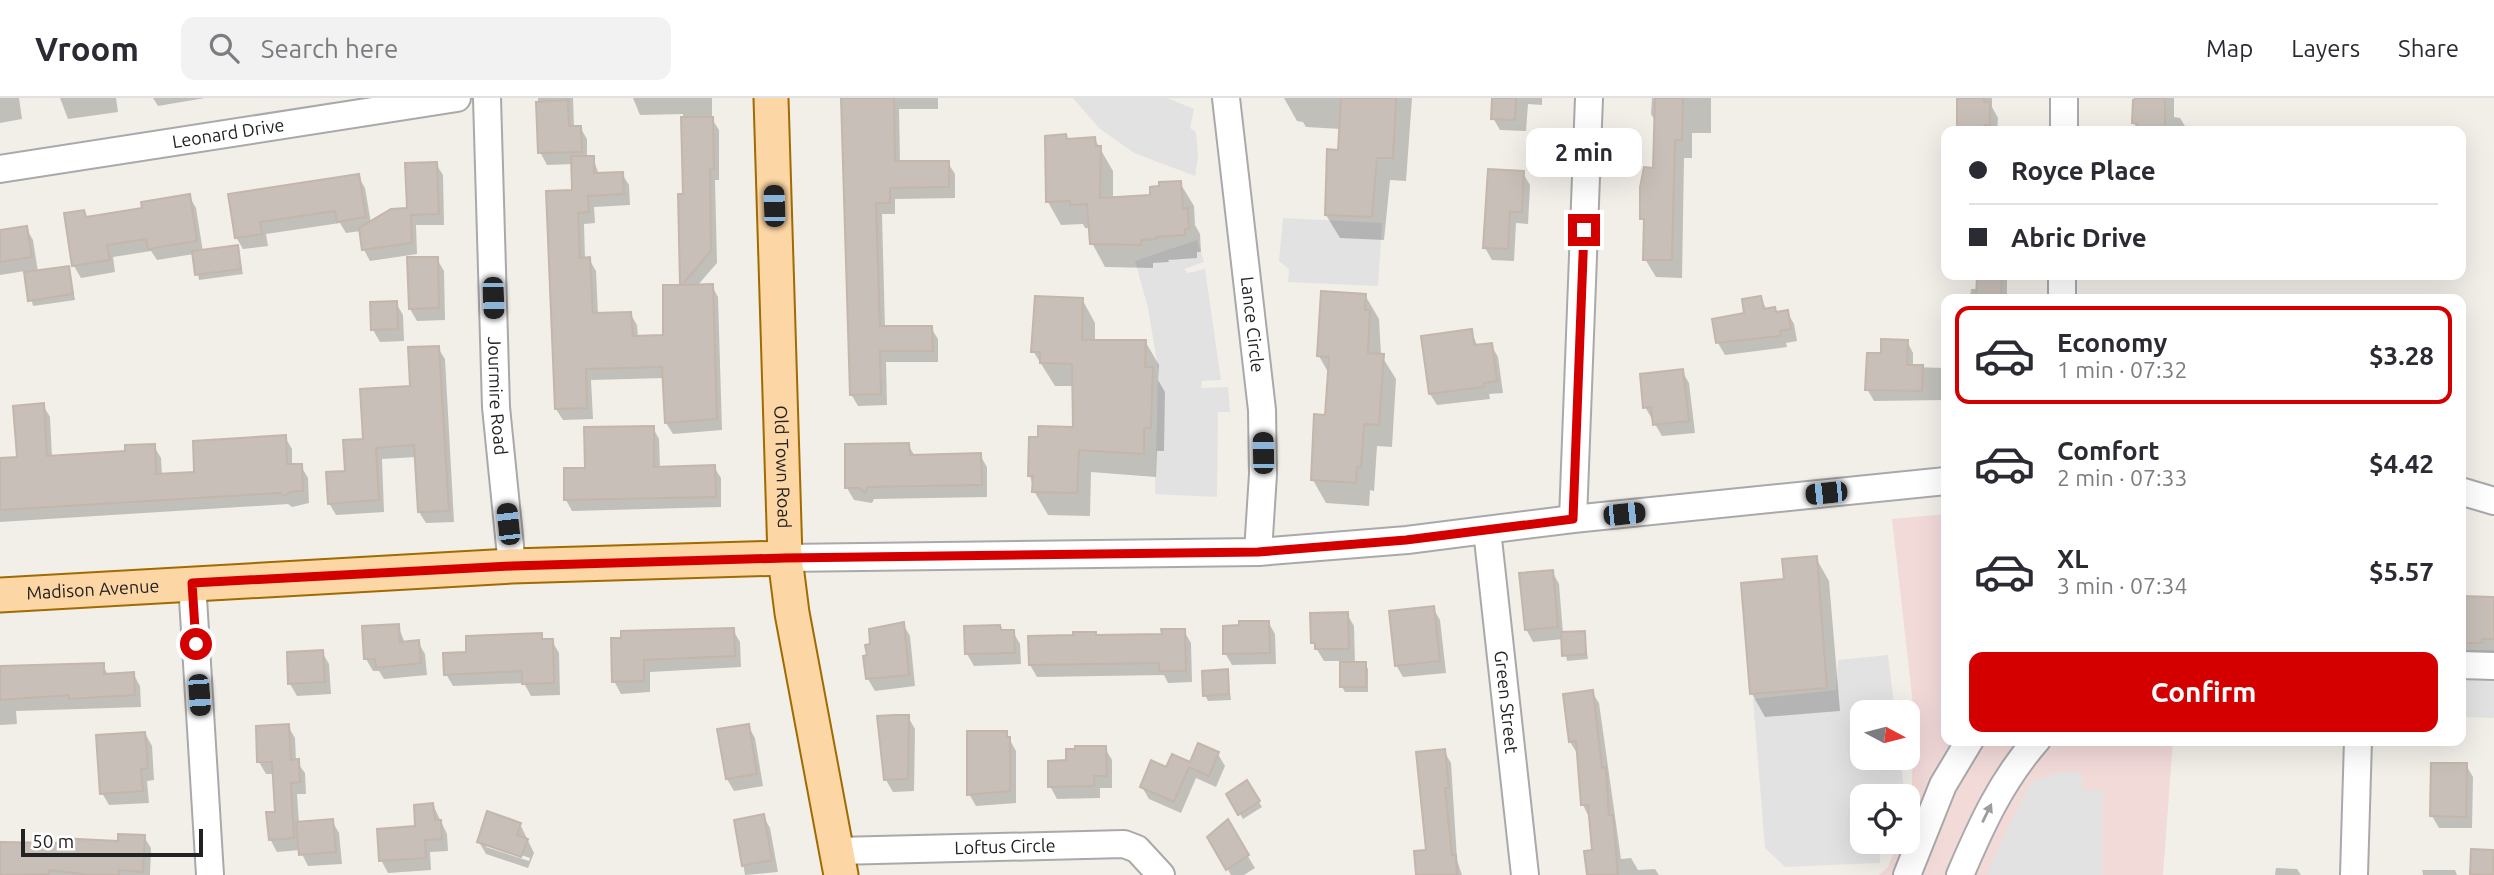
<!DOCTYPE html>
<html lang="en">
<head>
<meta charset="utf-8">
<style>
	body { margin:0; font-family:Ubuntu,sans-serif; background:#f2f2f3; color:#2b2b33; height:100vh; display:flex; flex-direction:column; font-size:26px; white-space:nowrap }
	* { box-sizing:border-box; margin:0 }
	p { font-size:23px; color:#7c7c81 }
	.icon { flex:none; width:38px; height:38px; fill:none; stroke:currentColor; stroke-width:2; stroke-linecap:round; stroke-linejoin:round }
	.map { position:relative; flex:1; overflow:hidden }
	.side { position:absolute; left:1941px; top:196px; width:525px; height:452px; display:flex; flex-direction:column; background:#fff; border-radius:14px; box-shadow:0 7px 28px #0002 }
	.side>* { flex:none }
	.guide { position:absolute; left:1941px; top:28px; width:525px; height:154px; border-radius:14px; box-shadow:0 7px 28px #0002; display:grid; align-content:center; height:154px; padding:0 28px; background:#fff }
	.needle { width:46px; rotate:97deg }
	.controls { position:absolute; left:1850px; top:602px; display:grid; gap:14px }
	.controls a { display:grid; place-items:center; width:70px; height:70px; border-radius:14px; background:#fff; box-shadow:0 7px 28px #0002; font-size:35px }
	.scale { position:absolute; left:21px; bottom:18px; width:182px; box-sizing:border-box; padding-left:7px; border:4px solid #222; border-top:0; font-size:19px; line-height:24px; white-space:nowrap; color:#222; -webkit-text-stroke:5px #fff; paint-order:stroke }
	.end { position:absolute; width:32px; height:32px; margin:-16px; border:9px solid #d40000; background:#fff; box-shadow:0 0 0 4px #fff }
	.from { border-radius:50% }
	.bubble { position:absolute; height:49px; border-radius:14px; background:#fff; box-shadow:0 7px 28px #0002; font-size:23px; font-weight:700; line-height:49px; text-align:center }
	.car { position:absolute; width:21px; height:42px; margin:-21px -10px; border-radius:9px; box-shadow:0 0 5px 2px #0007; background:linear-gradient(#222 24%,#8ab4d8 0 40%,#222 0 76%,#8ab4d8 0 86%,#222 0) }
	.guide b { display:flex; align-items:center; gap:24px; height:66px; font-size:26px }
	.guide b+b { border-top:2px solid #e1e1e2 }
	.guide i { width:18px; height:18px; background:#2b2b33 }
	ul { padding:12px 0 0; list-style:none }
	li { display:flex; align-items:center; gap:21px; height:98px; margin:0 14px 10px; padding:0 14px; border:4px solid transparent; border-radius:14px }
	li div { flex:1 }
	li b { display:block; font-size:26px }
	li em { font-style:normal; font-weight:700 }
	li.active { border-color:#d40000 }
	li>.icon { width:63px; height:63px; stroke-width:1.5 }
	.cta { display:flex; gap:14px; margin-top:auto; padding:14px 28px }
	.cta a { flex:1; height:80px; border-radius:14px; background:#d40000; color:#fff; font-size:28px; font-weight:700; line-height:80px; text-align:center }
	header { display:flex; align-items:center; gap:42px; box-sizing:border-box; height:98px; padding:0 35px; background:#fff; border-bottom:2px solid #e1e1e2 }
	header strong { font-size:33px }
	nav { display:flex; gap:38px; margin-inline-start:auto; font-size:24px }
	.search { width:490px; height:63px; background:#f2f2f3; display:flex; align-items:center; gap:18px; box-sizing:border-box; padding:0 24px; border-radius:14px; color:#7c7c81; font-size:26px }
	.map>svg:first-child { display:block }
	.commercial { fill:#f2dad9 }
	.parking { fill:#e2e2e2 }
	.shadow { fill:#0003; fill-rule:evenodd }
	.building { fill:#c7bfb8; stroke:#c4b6ab; stroke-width:2 }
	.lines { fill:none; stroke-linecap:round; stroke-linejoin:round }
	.minor-casing { stroke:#a9a9a9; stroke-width:30 }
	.major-casing { stroke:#a06b00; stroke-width:37 }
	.minor { stroke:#fff; stroke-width:26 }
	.major { stroke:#fcd6a4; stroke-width:33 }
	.oneway { fill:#9c9c9c }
	.route { stroke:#d40000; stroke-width:9 }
	.labels { text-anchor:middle; stroke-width:5; stroke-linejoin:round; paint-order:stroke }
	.street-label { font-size:18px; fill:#222; stroke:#fff }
</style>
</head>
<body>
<header>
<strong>Vroom</strong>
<div class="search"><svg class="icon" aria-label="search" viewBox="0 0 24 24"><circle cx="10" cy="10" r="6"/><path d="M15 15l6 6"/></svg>Search here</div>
<nav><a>Map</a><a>Layers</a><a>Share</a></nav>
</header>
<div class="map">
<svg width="2494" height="777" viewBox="0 0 2494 777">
	<rect width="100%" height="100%" fill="#f2efe9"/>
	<path class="commercial" d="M1946 416V642H2173L2163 777H1879L1888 769 1898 744H1908L1911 715 1914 616 1892 421Z"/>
	<g class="parking">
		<path d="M1073 0H1167L1194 11 1190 30 1196 34 1198 59 1195 78 1134 55 1099 30Z"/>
		<path d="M1283 120 1382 125 1378 188 1288 184 1289 171 1279 163Z"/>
		<path d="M1197 142 1204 164 1184 171 1188 175 1205 171 1221 282 1202 283 1201 290 1228 289 1230 314H1218L1217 399 1155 396 1158 270 1148 210 1135 163Z"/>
		<path d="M2460 552H2494V620L2461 619Z"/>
		<path d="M1888 557 1895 614H1862V660H1900L1905 698H1862V744H1879L1880 765 1785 769 1765 750 1753 601 1836 592 1838 562Z"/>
		<path d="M2059 674H2081L2083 692H2103V777H1987L2005 735 2031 685Z"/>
	</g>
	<g class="shadow">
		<path d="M0 0H19L22 21 0 25Z"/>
		<path d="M60 0H116L118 14 68 21Z"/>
		<path d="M153 0H205L158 8Z"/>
		<path d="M538 0H573L574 29H580L587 41V59H593L599 77 622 76 629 87 630 107 594 109 595 125 584 126 585 161H589L596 173 598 217 630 215 637 227 638 240 665 239 682 189 683 16 640 17 633 0H712V21L719 32V82H715L717 165 697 188H712L718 199 722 332 673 336 666 325 664 280 591 282 593 321 563 322 556 311 574 93 573 66 547 67 540 54Z"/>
		<path d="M843 0H938V11H899L900 64 948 65 955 76V100L895 101V116H882L885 230H931L938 241V264H886L887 307 858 308 851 296Z"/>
		<path d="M1284 0H1412L1406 83 1390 82 1384 142 1340 140 1326 117 1340 54 1341 31 1306 29 1303 24 1297 23Z"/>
		<path d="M1494 0H1542V7L1528 6 1526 33 1500 32 1493 20Z"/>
		<path d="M1652 0H1711V35H1692V60H1684L1682 180 1656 179 1645 161 1646 127 1642 120 1654 71 1656 24 1651 16Z"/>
		<path d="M1958 0H1992V9L1998 20 1997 33H1958Z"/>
		<path d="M2139 0H2174V19L2180 20 2188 33H2138L2134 25Z"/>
		<path d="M1047 40H1094L1113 73V101L1152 99 1180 85 1194 108 1195 127 1200 136 1201 154H1197V160L1168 162 1169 164 1153 165V170L1105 169 1092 145 1091 130H1085L1083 126 1061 127 1048 104Z"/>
		<path d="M436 66 443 77 444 127H416L417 156 370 163 364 152 361 133 346 135 340 125 266 136 268 148 243 151 236 139 230 98 358 78 365 90 371 125 408 112Z"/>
		<path d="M1523 75 1530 87 1528 126 1516 125 1514 163 1492 162 1485 150Z"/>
		<path d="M189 98 196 110 203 154 237 148 243 176 199 182 194 156 157 162 151 153 113 159 115 174 81 180 74 168 66 117 84 114 87 120 144 111Z"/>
		<path d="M26 130 33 142 38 174 69 169 75 202 33 208 25 173 0 177V134Z"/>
		<path d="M437 161 444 173 445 222 417 223 410 211Z"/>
		<path d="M1978 177H2007V201H1970L1971 191H1978Z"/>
		<path d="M1365 197 1379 221 1381 257 1396 281 1392 349 1377 348 1374 393 1370 392 1369 408 1326 405 1313 382 1327 319 1329 276 1319 258Z"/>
		<path d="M1760 200 1767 212 1774 211 1777 216 1787 214 1794 226 1797 243 1786 245 1787 249 1725 257 1718 245Z"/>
		<path d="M1082 201 1095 225V244L1145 243 1159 267 1158 282 1165 294 1164 353H1157L1156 379 1091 374 1090 418 1048 417 1034 393 1030 378 1075 331 1076 288H1055L1033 253Z"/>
		<path d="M396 205 403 217 404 243 380 244 373 232Z"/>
		<path d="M1471 233 1478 249 1491 247 1498 259 1503 295 1489 296 1490 301 1437 307 1430 296Z"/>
		<path d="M1907 243 1913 255V269L1946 270V302L1874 303 1867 291 1883 257Z"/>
		<path d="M438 250 445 261 454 424 426 425 419 414 416 359 382 361 384 414 336 417 329 405 365 342 412 290Z"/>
		<path d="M1682 273 1689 285 1695 335 1662 338 1645 309Z"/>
		<path d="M43 307 50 319 52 359 127 354 154 348 161 360 162 377 196 375 285 339 292 351V368H301L308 380 309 405 292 409 288 406 0 424V362L18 361Z"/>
		<path d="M653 330 659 341 660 370 714 369 721 380V409L572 413 566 402 587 372Z"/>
		<path d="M908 347 915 358 980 357 987 369V399L874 401 872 405 854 402 847 390Z"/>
		<path d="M1816 460 1829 483 1840 613 1765 619 1752 596 1743 486 1786 483Z"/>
		<path d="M1552 473 1559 486 1563 536 1584 535 1588 561 1567 563 1563 541 1533 544 1526 531Z"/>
		<rect x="2460" y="500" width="34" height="59"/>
		<path d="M1433 510 1440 522 1446 575 1403 579 1396 567Z"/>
		<path d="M1347 516 1354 528 1355 566H1365L1368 571V594H1345L1342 589V563H1324L1313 545Z"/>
		<path d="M1268 524 1275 536 1276 566 1232 567 1225 555Z"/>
		<path d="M903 526 910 538 915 588 875 593 868 581 865 559Z"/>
		<path d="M398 528 405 545 418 544 425 556 427 577 384 581 379 573H373L366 561Z"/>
		<path d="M999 529 1002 534H1013L1020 546 1021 566 974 568 967 556Z"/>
		<path d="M733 532 740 544 741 569 650 574V594L621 596 614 583 613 542Z"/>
		<path d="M1184 533 1191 545 1192 584 1168 585 1164 577 1037 579 1030 567 1097 539 1164 537Z"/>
		<path d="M541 537 544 543H552L559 555 560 597 531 598 524 585 453 588 446 576Z"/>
		<path d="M322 554 329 566 331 596 297 598 290 586Z"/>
		<path d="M103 567 108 577 133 575 140 588 141 609 16 613 17 626 0 627V570Z"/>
		<path d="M1227 573 1231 602 1208 603 1205 597Z"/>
		<path d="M1592 594 1599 605 1621 761 1631 760 1638 772 1655 771 1659 777H1589L1593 754 1589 719 1583 707 1577 655 1570 644Z"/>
		<path d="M908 619 915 631 914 693 893 694 886 682Z"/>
		<path d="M288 628 295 640 296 663 305 675 306 696H297L299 725 332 723 339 735 342 766 308 768 300 752 277 754 270 741 276 715 275 676H266L259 664Z"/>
		<path d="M748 628 755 640 763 688 734 693 727 681Z"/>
		<path d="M145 635 152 648 154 682 147 683 149 705 109 707 102 695Z"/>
		<path d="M1006 635 1016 653V705L976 708 969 696Z"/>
		<path d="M1105 650 1112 662V690H1100V700L1057 701 1050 688 1068 664Z"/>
		<path d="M1444 653 1451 665 1457 762 1462 777H1418L1428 753Z"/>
		<path d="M1218 656 1225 668 1216 689 1196 680 1181 715 1149 701 1142 689 1167 671Z"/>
		<path d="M2466 667 2473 679 2472 730H2439L2432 718Z"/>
		<path d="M1247 685 1262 709 1243 721 1228 697Z"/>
		<path d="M433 707 447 736 448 753 430 754 431 772 388 775 381 762 417 730Z"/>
		<path d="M763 718 770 730 778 774 745 777 736 723Z"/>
		<path d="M1227 724 1255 770 1244 777H1231L1209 739Z"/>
		<path d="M520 726 534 755 528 770 486 756 479 744ZM486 745 530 760 529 763 486 749Z"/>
		<path d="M144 739 151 750 150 777H0V746L119 745Z"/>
		<path d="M2276 770 2297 771 2301 777H2275Z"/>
		<path d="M2422 772H2455L2457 777H2423Z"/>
	</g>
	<g class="building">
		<path d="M841 0H894L895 63H949V89L890 90V105H876L880 228H932L933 253H880L881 296 850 297Z"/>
		<path d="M1341 0H1396L1393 60H1377L1372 119 1325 117 1327 51 1338 52Z"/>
		<path d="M1492 0H1516L1515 22 1491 21Z"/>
		<path d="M1655 0H1683L1682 42H1675L1672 162H1643L1644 121H1640V89L1644 69 1653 70Z"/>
		<path d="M1957 0H1984V4H1990V27H1985V33H1957Z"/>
		<path d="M2137 0H2165V33H2138V26L2132 25 2133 2Z"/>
		<path d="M568 2 569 28H581L582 54 538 55 536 4Z"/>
		<path d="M681 19H713L714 71H710L711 153 682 187 713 186 717 321 665 325 662 269 586 271 587 310 555 311 546 93 572 92 571 58H594V75L623 74 624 96 588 98 589 114 578 115 580 160 590 159 593 215 631 214 633 238 663 237V187H680L678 96H683Z"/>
		<path d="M1066 36 1067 41 1095 39 1096 48H1101L1100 100 1150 97V89L1159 88V84L1181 83 1183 111 1188 110 1189 131H1185V137L1156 139V141L1141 142V147L1090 146 1087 106 1070 107V103L1046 104 1045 38Z"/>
		<path d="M437 64 439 116 411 117 412 145 362 152 359 130 391 111 407 110 405 65Z"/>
		<path d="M1488 71 1524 73 1522 114H1510L1508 151 1483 150Z"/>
		<path d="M359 76 366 119 337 124 335 113 260 124 262 136 235 140 228 96Z"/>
		<path d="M190 96 197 143 148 151 146 141 107 147 110 162 72 168 64 115 84 112 86 119 142 110 141 104Z"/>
		<path d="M27 128 32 159 0 164V132Z"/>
		<path d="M238 147 241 171 195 177 192 153Z"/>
		<path d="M407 159H438L439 210 409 211Z"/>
		<path d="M69 168 73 196 28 203 24 174Z"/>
		<path d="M1977 178H2002L2001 201H1976Z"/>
		<path d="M1321 193 1366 196 1365 212H1370L1368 255 1384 256 1379 327 1364 326 1361 370 1357 369 1356 385 1311 382 1314 316 1325 317 1329 259 1317 258Z"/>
		<path d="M1035 198 1083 200 1082 242H1146L1145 269H1153L1151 330H1144V356L1079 352 1077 395 1032 394 1033 378H1028L1029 339H1038V328L1073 329 1072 266 1040 265V254H1031Z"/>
		<path d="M1761 198 1764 211 1775 209 1776 214 1788 212 1791 231 1780 233 1781 238 1716 245 1712 221 1744 215 1742 201Z"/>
		<path d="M397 203 398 231 371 232 370 204Z"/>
		<path d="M1472 231 1474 247 1492 245 1497 283 1484 285V289L1429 296 1421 238Z"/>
		<path d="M1881 241 1908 242 1907 267H1923L1922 293 1865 292 1867 255H1881Z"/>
		<path d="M439 248 449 413 418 414 414 347 376 350 379 402 328 406 326 374 345 373 343 342 363 341 360 291 410 288 408 249Z"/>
		<path d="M1683 271 1689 323 1653 327 1651 309 1643 310 1640 276Z"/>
		<path d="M44 305 47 358 125 353V347L155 346 156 376 194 374 193 343 286 337 287 366H302L303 393 290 394 285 398 280 395 0 412V360L17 359 13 308Z"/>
		<path d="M654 328V369L715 367 716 399 564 402V370H585L584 329Z"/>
		<path d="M909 345 910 357 981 355 982 387 868 389 865 394 859 390H845V346Z"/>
		<path d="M1817 458 1827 590 1750 596 1741 485 1784 481 1782 461Z"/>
		<path d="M1553 472 1558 529 1525 532 1519 475Z"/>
		<path d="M2460 498 2494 499V541H2482V545H2460Z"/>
		<path d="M1434 508 1440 563 1395 568 1389 513Z"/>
		<path d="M1348 514 1349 551H1315V545H1311L1310 515Z"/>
		<path d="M1239 523H1269L1270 555 1223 556V528L1239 527Z"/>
		<path d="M904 524 909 577 866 581 863 558 867 557 865 547 870 546 869 531Z"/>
		<path d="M399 526 400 544 419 542 421 565 376 570 375 561H364L362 528Z"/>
		<path d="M1000 527 1001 532H1014L1015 555 965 556 964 528Z"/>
		<path d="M734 530 735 558 644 562V583L612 584 611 540H621V533Z"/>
		<path d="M1161 531H1185L1186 573H1159V565L1029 567 1028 538 1073 537V534H1096V537L1162 536Z"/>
		<path d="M1585 533 1586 556 1562 558 1561 534Z"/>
		<path d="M542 535V541H553L554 585 522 586V573L444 577 443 555 466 554V538Z"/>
		<path d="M323 552 325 584 288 586 287 554Z"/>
		<rect x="1340" y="564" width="26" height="25"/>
		<path d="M104 565V576L134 574 135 597 69 601V597L0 602V568Z"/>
		<path d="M1228 571 1229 596 1203 598 1202 573Z"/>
		<path d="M1593 592 1602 670 1606 669 1609 717H1613L1618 777H1587L1584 753 1592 752 1588 707H1581L1576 643 1569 644 1563 596Z"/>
		<path d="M894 617H909L908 681 884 682 877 618Z"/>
		<path d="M289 626 291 662 299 661 300 684 291 685 294 740 269 742 266 714H275L272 664H257L256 628Z"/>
		<path d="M749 626 757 676 726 681 717 631Z"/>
		<path d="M967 633H1007V639H1010V693L967 697Z"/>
		<path d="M145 634 148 670 141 671 143 693 100 696 96 637Z"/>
		<path d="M1198 645 1219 654 1209 678 1189 669 1174 704 1140 689 1151 662 1166 669 1172 656 1190 664Z"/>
		<path d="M1075 648H1106L1107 678H1094V688L1048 689V663L1066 662V651H1075Z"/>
		<path d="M1445 651 1449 690H1445L1452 757H1456L1457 777H1416L1414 753 1426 752 1416 654Z"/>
		<path d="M2431 665H2467L2466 719 2430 718Z"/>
		<path d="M1247 682 1260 703 1238 717 1226 696Z"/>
		<path d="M433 705 435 722H441L442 741 425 742 426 760 379 763 377 731 415 728 414 707Z"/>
		<path d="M487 713 521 725 517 737 528 741 521 759 477 744Z"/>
		<path d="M764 716 772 762 742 768 734 722Z"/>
		<path d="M333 721 336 754 299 757 296 724Z"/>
		<path d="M1228 721 1249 757 1226 772 1207 739Z"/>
		<path d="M118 736 145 737 143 774 119 772V777H92L49 772V776L0 777V744L61 745 60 740 118 743Z"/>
		<path d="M2471 751 2494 752 2493 777 2470 776Z"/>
	</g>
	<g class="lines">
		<g class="minor-casing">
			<g id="minor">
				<path id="s1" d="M487 0 496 309 512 468"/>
				<path id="s2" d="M1226 0 1262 312 1263 376 1258 454"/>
				<path d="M2064 33V0"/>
				<path id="s3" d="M0 71 457 0"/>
				<path d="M2062 201V177"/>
				<path d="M2460 393 2494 403"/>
				<path d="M1573 421 1589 0"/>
				<path id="s4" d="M1487 432 1525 777"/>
				<path d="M785 460 1258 454 1407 442 1573 421 1946 383"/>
				<path d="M192 484 210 777"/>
				<path d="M2460 567 2494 568"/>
				<path id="s5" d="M837 753 1124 746 1137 751 1161 777"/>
				<path d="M1907 777 1943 687 1970 642"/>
				<path d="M1960 777C1981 728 2001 683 2037 642"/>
				<path d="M2354 777 2358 642"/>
			</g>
		</g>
		<g class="major-casing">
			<g id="major">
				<path id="s6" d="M771 0 785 460 792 515 841 777"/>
				<path id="s7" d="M0 497 512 468 785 460"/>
			</g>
		</g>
		<use href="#minor" class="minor"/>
		<use href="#major" class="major"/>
	</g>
	<defs><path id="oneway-solid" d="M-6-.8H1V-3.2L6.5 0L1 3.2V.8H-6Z" transform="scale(1.75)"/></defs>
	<use class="oneway" href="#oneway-solid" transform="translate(1987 715) rotate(-64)"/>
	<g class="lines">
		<path class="route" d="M196 546 192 485 512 468 785 460 1258 454 1406 442 1573 421 1584 132"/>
	</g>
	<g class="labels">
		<g class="street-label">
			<text dy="6" stroke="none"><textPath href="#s3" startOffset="231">Leonard Drive</textPath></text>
			<text dy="6" stroke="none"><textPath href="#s2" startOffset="228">Lance Circle</textPath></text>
			<text dy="6" stroke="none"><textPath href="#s1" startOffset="298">Jourmire Road</textPath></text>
			<text dy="6" stroke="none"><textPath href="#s6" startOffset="369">Old Town Road</textPath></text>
			<text dy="6" stroke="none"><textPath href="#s7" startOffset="93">Madison Avenue</textPath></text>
			<text dy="6" stroke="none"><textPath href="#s4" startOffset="173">Green Street</textPath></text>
			<text dy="6" stroke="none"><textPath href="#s5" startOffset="168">Loftus Circle</textPath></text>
		</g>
	</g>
</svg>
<div class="controls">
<a><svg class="needle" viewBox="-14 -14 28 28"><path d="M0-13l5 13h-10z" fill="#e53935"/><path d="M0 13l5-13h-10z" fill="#7c7c81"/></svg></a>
<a><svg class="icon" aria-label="locate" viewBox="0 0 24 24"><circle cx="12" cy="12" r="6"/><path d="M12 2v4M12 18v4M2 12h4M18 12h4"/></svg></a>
</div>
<div class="scale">50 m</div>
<i class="end from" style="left:196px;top:546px"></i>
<i class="end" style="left:1584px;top:132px"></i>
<div class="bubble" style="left:1526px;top:30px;width:116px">2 min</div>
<i class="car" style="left:774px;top:108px;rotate:358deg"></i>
<i class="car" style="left:493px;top:200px;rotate:178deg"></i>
<i class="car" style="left:1263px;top:355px;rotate:359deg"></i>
<i class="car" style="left:1826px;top:395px;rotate:264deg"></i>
<i class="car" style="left:1624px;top:416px;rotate:84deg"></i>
<i class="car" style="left:508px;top:426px;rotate:354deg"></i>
<i class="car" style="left:199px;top:597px;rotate:176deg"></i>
<div class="guide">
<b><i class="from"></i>Royce Place</b>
<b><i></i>Abric Drive</b>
</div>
<section class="side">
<ul>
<li class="active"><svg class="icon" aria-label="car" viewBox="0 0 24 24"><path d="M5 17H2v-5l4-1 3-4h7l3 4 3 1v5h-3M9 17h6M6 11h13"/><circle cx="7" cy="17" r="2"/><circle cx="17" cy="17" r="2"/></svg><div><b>Economy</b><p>1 min · 07:32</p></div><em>$3.28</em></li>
<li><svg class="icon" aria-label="car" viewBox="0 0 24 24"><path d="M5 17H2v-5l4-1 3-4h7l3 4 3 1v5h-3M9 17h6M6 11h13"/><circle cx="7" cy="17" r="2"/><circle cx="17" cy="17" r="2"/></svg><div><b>Comfort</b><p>2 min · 07:33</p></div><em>$4.42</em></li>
<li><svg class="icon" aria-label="car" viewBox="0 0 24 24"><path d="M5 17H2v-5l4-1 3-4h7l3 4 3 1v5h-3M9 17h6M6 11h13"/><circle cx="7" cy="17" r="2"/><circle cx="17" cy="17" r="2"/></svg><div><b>XL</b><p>3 min · 07:34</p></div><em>$5.57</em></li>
</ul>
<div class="cta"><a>Confirm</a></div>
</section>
</div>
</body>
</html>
